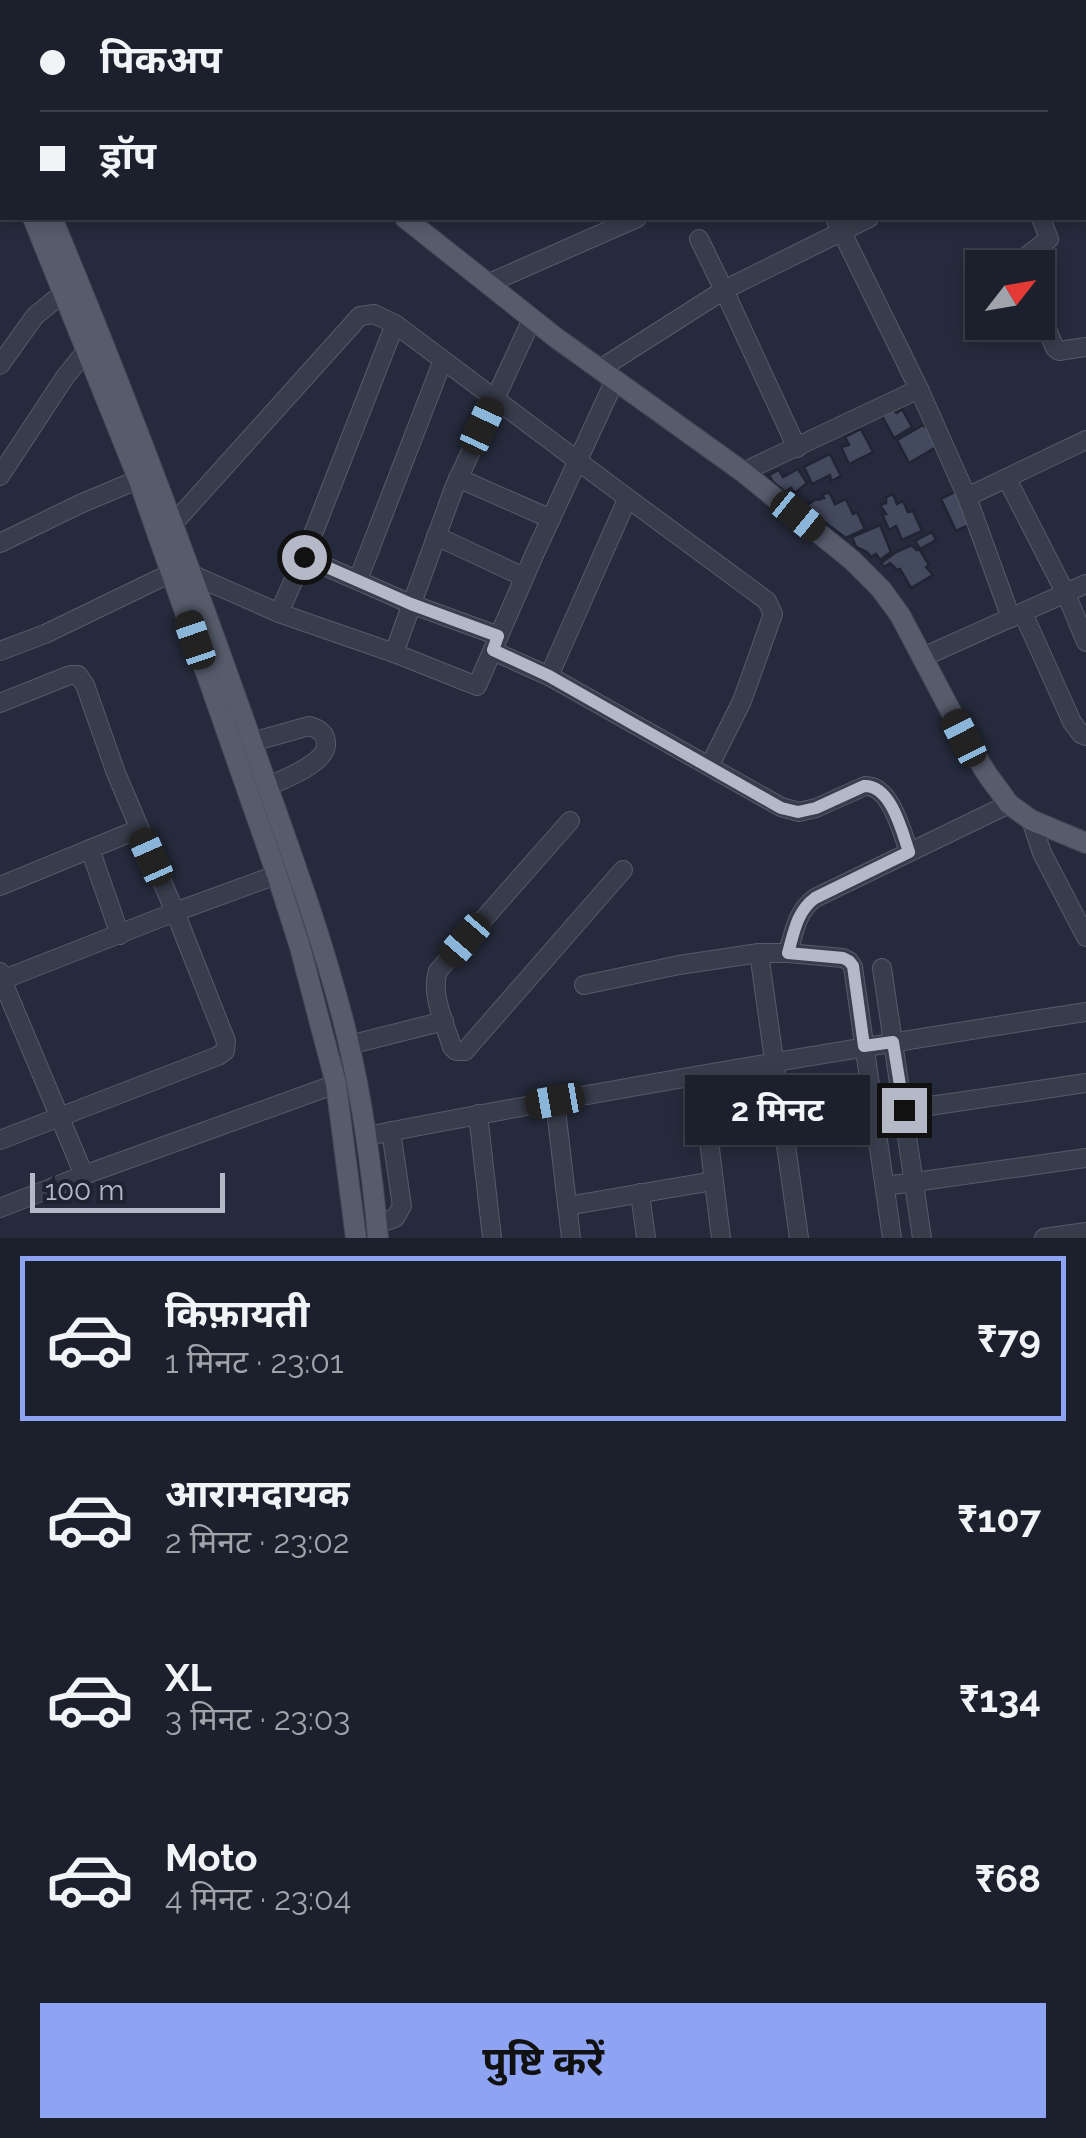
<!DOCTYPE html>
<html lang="hi">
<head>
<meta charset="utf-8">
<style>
	body { margin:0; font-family:Raleway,"Noto Sans Devanagari",sans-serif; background:#292d39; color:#f1f3f6; height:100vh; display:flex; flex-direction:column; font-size:38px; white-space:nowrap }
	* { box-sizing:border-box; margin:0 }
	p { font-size:32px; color:#a0a3aa }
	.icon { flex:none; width:55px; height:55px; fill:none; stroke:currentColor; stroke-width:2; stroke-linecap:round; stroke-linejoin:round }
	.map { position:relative; height:1238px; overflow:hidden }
	.panel { display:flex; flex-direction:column; background:#1c202d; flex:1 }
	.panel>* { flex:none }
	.banner { position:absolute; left:0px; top:0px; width:1088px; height:220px; box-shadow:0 5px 15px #0003,0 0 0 2px #3a3e49; display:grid; align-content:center; height:220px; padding:0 40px; background:#1c202d }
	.needle { width:65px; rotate:59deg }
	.buttons { position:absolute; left:965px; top:250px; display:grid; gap:20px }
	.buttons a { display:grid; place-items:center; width:90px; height:90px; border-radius:0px; background:#1c202d; box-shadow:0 5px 15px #0003,0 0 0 2px #3a3e49; font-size:50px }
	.scale { position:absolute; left:30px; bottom:25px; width:195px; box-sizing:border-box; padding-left:10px; border:5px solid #b4b8c7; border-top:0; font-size:28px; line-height:35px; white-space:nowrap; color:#b4b8c7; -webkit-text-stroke:8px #1e2231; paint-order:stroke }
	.end { position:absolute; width:45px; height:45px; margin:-22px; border:12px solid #b4b8c7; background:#111; box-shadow:0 0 0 5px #111 }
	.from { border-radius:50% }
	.bubble { position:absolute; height:70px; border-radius:0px; background:#1c202d; box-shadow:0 5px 15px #0003,0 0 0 2px #3a3e49; font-size:32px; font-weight:700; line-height:70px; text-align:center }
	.car { position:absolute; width:30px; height:60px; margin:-30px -15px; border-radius:12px; box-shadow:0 0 8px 2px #0007; background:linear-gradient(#222 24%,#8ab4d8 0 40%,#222 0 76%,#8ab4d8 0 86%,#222 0) }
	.banner b { display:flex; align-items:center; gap:35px; height:95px; font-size:38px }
	.banner b+b { border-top:2px solid #3a3e49 }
	.banner i { width:25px; height:25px; background:#f1f3f6 }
	ul { padding:18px 0 0; list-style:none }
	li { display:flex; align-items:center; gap:30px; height:165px; margin:0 20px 15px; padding:0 20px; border:5px solid transparent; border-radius:0px }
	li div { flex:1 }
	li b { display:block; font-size:38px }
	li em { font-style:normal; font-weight:700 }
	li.active { border-color:#8ea4f2 }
	li>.icon { width:90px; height:90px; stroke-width:1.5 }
	.action { display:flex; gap:20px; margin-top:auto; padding:20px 40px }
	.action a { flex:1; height:115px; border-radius:0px; background:#8ea4f2; color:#111; font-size:40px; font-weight:700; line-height:115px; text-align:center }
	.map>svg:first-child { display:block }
	.building { fill:#444a5e; stroke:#202433; stroke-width:2.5 }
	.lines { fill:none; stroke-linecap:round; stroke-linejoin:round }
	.minor-casing { stroke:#565b6a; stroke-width:20 }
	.major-casing { stroke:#414655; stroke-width:22 }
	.minor { stroke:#383d4c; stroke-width:18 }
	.major { stroke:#575c6c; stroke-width:20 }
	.route { stroke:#b4b8c7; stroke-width:12 }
</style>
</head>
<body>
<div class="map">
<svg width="1086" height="1238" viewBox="0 0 1086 1238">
	<rect width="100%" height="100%" fill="#252b3c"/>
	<g class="building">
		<path d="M902 409 912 427 894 438 882 416 892 410 897 413Z"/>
		<path d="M923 425 927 428 938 446 909 463 897 440Z"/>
		<path d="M861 429 873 452 849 464 841 447 849 445 845 437Z"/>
		<path d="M830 454 841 476 831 481 830 475 812 484 804 467Z"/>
		<path d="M798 469 807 483 795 493 791 488 785 492 773 482 769 475 779 470 783 477Z"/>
		<path d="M957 491 971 524 956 531 941 499Z"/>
		<path d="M829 492 835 504 846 499 853 514 857 512 865 529 846 538 804 507 816 499 818 500 824 498 822 495Z"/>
		<path d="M893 494 897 504 903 501 908 512 913 511 922 531 902 540 896 526 889 530 882 514H886L880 505 886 503V497Z"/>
		<path d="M880 525 891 552 880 560 876 554 871 557 867 552 856 547 852 537Z"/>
		<path d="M932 532 936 540 920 549 915 541Z"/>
		<path d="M912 545 916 550H920L929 565 926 567 933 575 911 588 900 569 897 570 890 563 884 567 881 563 896 552Z"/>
	</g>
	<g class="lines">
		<g class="minor-casing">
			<g id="minor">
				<path d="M315 0 316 2"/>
				<path d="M646 0 647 2"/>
				<path d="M722 0 723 2"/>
				<path d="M936 0 938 2"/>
				<path d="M1046 0 1047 2"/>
				<path d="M441 2 448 0"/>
				<path d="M817 2 822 0"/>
				<path d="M1085 55 1086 56"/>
				<path d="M1085 117H1086"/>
				<path d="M699 239 724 290 869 218"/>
				<path d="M1020 268V261L1049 239 1041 218"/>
				<path d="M487 284 637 218"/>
				<path d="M1038 309 1055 348 1059 351 1086 347"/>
				<path d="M0 365 35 316 63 293"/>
				<path d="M600 369 724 290 797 448"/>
				<path d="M919 389 967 497 1011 618"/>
				<path d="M743 472 919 389 835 218"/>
				<path d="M0 476 65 377 86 351"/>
				<path d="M458 478 551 519"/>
				<path d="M1007 479 1066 594 1086 642"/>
				<path d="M626 497 767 601 773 614 742 701 710 765"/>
				<path d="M967 497 1086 440"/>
				<path d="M173 524 360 316 374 314 395 324 626 497 625 504 549 676 493 651"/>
				<path d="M436 536 524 577"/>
				<path d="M0 543 80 504 149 475"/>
				<path d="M304 557 411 604 499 636"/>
				<path d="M193 575 279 613 394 653 454 488 532 319"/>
				<path d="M358 580 443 360"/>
				<path d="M279 613 304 557 395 324"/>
				<path d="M1023 613 1072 722 1081 734 1086 736"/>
				<path d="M0 651 45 634 171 573"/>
				<path d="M394 653 477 686 535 553 615 380"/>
				<path d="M923 657 1086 584"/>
				<path d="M549 676 781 807 799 812 816 808 865 786C890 785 902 831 909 852"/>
				<path d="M0 703 70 675H78L85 685 116 773 175 912 2 980 0 972"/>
				<path d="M252 742 309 726C317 728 325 732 326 742 329 763 283 779 267 787"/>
				<path d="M1031 820 1042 853 1086 937"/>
				<path d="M570 821 438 971C430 994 445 1024 452 1047L456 1051H465L623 870"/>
				<path d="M90 849 120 935"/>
				<path d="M0 886 139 829"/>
				<path d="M788 953 843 958 849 961 853 967 892 1238"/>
				<path d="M882 968 922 1238"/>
				<path d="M0 981 2 980 84 1175"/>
				<path d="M584 985 679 965 759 953"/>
				<path d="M349 1045 444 1021"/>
				<path d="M701 1077 721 1238"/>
				<path d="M555 1101 571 1238"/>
				<path d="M478 1114 492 1238"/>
				<path d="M875 1114 1086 1083"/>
				<path d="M367 1136C605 1090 846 1049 1086 1012"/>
				<path d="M0 1140 218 1056 225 1051 226 1041 175 912 287 871"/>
				<path d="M886 1186 1086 1158"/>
				<path d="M640 1193 646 1238"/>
				<path d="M567 1206 713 1181"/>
				<path d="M0 1208 84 1175 336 1084"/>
				<path d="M377 1224 395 1218 402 1206 391 1131"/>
				<path d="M799 1238 759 953H788C794 932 797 911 815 898L1009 804"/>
				<path d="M1044 1238 1086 1232"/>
			</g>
		</g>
		<g class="major-casing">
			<g id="major">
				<path d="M129 0 132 2"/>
				<path d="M0 94 2 100"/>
				<path d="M0 135 2 141"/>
				<path d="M33 218 138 478 277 875 300 947 336 1084 356 1238"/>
				<path d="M52 218C121 383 184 551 244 720 280 824 321 929 347 1036 363 1103 372 1170 378 1238"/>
				<path d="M405 218 555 337 743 472 852 560 881 589 900 615 965 738 987 774 1009 804 1031 820 1086 843"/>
			</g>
		</g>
		<use href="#minor" class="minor"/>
		<use href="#major" class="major"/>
	</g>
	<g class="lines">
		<path class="route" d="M304 557 411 604 498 636 493 650 549 676 781 808 798 812 816 808 864 786C891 785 902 831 909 852L815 898C797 911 794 932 788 953L843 958 849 961 853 966 864 1046 893 1042 904 1110"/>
	</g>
</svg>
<div class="buttons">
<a><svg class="needle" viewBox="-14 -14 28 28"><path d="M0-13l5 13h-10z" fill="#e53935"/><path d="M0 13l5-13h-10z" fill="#a0a3aa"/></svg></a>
</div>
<div class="scale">100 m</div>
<i class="end from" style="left:304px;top:557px"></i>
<i class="end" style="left:904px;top:1110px"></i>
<div class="bubble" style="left:685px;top:1075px;width:185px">2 मिनट</div>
<i class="car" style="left:482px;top:426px;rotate:25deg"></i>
<i class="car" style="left:798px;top:516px;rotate:129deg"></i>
<i class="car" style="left:195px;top:640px;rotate:341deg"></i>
<i class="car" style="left:964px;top:738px;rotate:333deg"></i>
<i class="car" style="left:151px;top:857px;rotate:336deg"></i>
<i class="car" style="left:465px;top:940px;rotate:221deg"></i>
<i class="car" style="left:555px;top:1101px;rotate:260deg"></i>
<div class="banner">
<b><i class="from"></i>पिकअप</b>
<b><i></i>ड्रॉप</b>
</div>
</div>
<section class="panel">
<ul>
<li class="active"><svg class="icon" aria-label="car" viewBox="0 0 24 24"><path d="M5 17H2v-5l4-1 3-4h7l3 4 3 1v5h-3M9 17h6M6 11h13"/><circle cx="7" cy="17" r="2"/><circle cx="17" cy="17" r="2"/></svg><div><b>किफ़ायती</b><p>1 मिनट · 23:01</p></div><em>₹79</em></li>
<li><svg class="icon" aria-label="car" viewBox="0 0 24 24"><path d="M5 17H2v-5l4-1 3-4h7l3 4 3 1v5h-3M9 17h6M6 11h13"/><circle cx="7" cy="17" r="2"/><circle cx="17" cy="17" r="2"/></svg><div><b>आरामदायक</b><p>2 मिनट · 23:02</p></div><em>₹107</em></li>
<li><svg class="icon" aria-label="car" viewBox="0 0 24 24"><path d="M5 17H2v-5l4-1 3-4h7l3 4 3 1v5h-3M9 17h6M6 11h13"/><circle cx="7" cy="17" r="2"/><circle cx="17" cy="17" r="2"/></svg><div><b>XL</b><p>3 मिनट · 23:03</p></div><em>₹134</em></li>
<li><svg class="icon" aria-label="car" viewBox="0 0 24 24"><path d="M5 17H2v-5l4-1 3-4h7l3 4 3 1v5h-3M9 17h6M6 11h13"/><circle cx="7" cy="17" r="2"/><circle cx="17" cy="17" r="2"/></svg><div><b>Moto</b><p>4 मिनट · 23:04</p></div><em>₹68</em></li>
</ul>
<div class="action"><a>पुष्टि करें</a></div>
</section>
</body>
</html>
